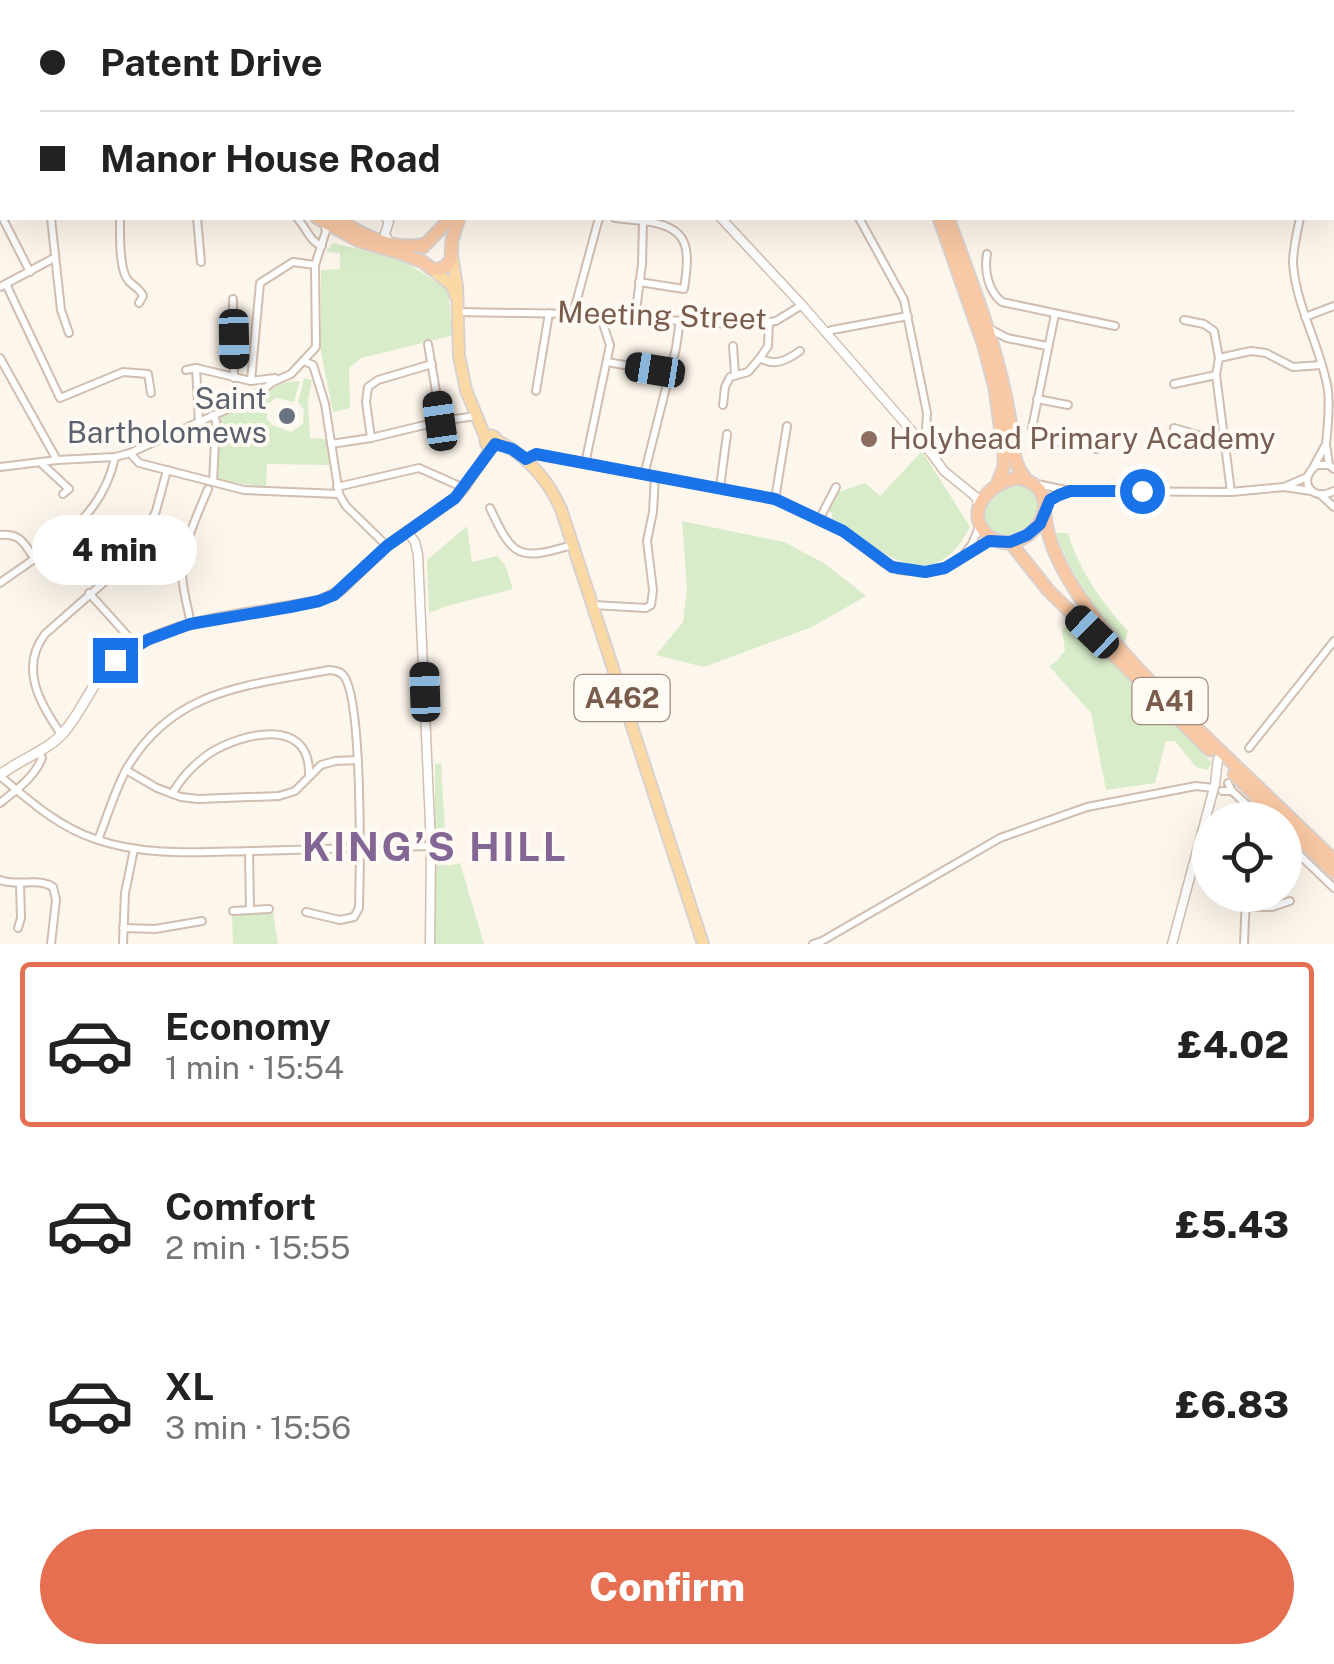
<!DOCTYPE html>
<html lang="en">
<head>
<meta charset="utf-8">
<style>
	body { margin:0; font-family:"Public Sans",sans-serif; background:#f2f2f2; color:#222; height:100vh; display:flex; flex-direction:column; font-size:38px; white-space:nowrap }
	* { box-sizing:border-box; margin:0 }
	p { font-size:32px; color:#767676 }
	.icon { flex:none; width:55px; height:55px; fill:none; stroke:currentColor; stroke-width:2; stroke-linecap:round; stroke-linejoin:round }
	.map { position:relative; height:944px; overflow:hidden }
	.details { display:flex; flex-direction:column; background:#fff; flex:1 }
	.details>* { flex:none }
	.hud { position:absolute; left:0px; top:0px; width:1335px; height:220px; box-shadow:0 10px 40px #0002; display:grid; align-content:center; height:220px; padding:0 40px; background:#fff }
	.buttons { position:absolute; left:1192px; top:802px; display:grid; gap:20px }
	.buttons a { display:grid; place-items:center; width:110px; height:110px; border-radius:50%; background:#fff; box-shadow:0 10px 40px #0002; font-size:50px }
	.end { position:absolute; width:45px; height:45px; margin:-22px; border:12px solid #1a73e8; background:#fff; box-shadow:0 0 0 5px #fff }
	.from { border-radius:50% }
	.bubble { position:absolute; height:70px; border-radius:35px; background:#fff; box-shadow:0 10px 40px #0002; font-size:32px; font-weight:800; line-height:70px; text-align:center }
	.car { position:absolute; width:30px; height:60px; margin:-30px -15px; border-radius:12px; box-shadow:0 0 8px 2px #0007; background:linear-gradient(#222 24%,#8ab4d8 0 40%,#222 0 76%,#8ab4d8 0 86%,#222 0) }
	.hud b { display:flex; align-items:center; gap:35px; height:95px; font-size:38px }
	.hud b+b { border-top:2px solid #e0e0e0 }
	.hud i { width:25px; height:25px; background:#222 }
	ul { padding:18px 0 0; list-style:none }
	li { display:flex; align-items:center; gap:30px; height:165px; margin:0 20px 15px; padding:0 20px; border:5px solid transparent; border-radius:10px }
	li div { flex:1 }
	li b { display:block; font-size:38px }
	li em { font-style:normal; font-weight:800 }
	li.active { border-color:#e76f51 }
	li>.icon { width:90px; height:90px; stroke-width:1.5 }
	.action { display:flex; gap:20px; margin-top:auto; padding:20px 40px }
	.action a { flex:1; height:115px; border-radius:60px; background:#e76f51; color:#fff; font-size:40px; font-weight:800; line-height:115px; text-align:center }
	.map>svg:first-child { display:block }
	.green { fill:#d8ecc9 }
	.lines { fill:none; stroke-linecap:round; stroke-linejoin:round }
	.canal { stroke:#bfe3e8; stroke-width:6 }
	.minor-casing { stroke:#d1beb0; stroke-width:10 }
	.tertiary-casing { stroke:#d1beb0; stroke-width:11 }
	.secondary-casing { stroke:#d6c0b0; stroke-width:12 }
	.primary-casing { stroke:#dad1cd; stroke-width:14 }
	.trunk-casing { stroke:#dad1cd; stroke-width:15 }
	.minor { stroke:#fff; stroke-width:6 }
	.tertiary { stroke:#fff; stroke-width:8 }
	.secondary { stroke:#fff; stroke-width:9 }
	.primary { stroke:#fbd9a5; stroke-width:10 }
	.trunk { stroke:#f9c8a4; stroke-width:11 }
	.tram { stroke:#b9a8c9; stroke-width:2.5 }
	.route { stroke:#1a73e8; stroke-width:12 }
	.worship-dot { fill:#6b7280; stroke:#fffaf3; stroke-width:4 }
	.education-dot { fill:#8d6e63; stroke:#fffaf3; stroke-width:4 }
	.labels { text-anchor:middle; stroke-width:8; stroke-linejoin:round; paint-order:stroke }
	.shield { fill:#fffaf3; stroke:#a28b7f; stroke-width:2.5 }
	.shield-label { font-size:28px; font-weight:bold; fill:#7a5c4d }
	.street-label { font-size:30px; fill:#7a5c4d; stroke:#fffaf3 }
	.worship-label { font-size:30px; fill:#5b616d; stroke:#fffaf3; text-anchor:end }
	.education-label { font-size:30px; fill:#785e54; stroke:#fffaf3; text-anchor:start }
	.district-label { font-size:40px; font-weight:bold; letter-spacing:2.5px; fill:#846695; stroke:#fffaf3 }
</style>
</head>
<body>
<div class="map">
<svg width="1334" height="944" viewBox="0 0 1334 944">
	<rect width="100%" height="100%" fill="#fdf6ec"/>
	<g class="green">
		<path d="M333 243 402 260 448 289 452 334 451 336 361 358 349 368 350 408 333 412 321 353V270L340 269V253L326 252Z"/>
		<path d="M304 378 312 380 308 401 310 438 327 439 332 465 267 464 266 487 216 480 221 416C229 413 238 410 246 406 265 396 276 380 300 381L294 402 276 398 267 405V419L272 425 291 432 303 424 304 410 298 402Z"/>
		<path d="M922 451 970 527C932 601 882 550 832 521V513L829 511 838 492 865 483 880 496Z"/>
		<path d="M1014 484C1063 490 1028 548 996 535 991 533 989 528 986 523 977 503 997 490 1014 484Z"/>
		<path d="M682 521 784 542 824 563 866 596 812 627 704 667 656 655 683 622 687 587Z"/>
		<path d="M467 526 472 562 497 556 505 565 513 589 447 606 429 613 427 560Z"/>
		<path d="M1056 533H1068C1079 570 1102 603 1128 631L1124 644C1096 611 1070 574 1056 533Z"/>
		<path d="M1068 624 1079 625 1212 763 1207 770 1196 767 1175 741H1166L1155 783 1106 790 1091 713 1049 666 1057 661 1065 650 1062 630Z"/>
		<path d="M441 763 447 866 460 863 484 944H435V764Z"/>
		<path d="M273 912 278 944H233L232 914Z"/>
	</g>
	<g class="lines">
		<path class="canal" d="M1332 3 1334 9"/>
		<g class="minor-casing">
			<g id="minor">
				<path d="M46 0 49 2"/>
				<path d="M161 0 164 2"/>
				<path d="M666 0 669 2"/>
				<path d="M747 0 748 2"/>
				<path d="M0 2 6 0"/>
				<path d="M341 2 342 0"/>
				<path d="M582 2 585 0"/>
				<path d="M797 2 803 0"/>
				<path d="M0 71 2 76"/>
				<path d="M0 127H2"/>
				<path d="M0 213 30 272"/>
				<path d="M51 218 61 310 69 333"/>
				<path d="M120 218C120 233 119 264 126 277 131 287 138 285 143 296L139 303"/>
				<path d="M197 218 201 262"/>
				<path d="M297 218C306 227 310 242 322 246"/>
				<path d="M615 218 643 221 642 264 635 318"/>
				<path d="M859 218 904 300 927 413 926 430 920 440"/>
				<path d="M1300 218C1297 233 1293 248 1293 263 1296 308 1321 346 1328 390 1330 408 1328 426 1326 444"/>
				<path d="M987 254C984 270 988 291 1002 302L1115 326"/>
				<path d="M639 282 684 289C690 249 691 226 643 221"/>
				<path d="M6 284 60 398 123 372 148 374 151 393"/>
				<path d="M0 287 54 258"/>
				<path d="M233 299 234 378"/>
				<path d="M459 312 573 314 745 325 776 321 802 305"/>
				<path d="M573 314 599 218"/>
				<path d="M1055 314 1032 428C1043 444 1077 444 1097 449"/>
				<path d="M1305 317 1334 306"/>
				<path d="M1184 320 1204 324 1214 331 1219 358 1251 351 1266 353 1293 367 1322 365"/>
				<path d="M988 328 1007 338 1047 346"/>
				<path d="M826 333 832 330 908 316"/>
				<path d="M428 344 441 421"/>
				<path d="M733 346 735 374"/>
				<path d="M0 358 57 460"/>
				<path d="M760 358C775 367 787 360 800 351"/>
				<path d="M1219 358 1216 375 1231 492"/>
				<path d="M304 361 313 365 325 404 339 494 346 506 387 546"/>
				<path d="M607 362 670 373"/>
				<path d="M196 368 199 422"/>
				<path d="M186 370 196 368 251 381 275 378"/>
				<path d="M251 381 260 283 293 262 315 265"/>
				<path d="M1174 384 1216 375"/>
				<path d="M536 391 549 313"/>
				<path d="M1037 399 1068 405"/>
				<path d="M723 405 725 387 730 377 748 372 760 358 768 346 769 322"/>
				<path d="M1174 428 1201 436 1223 435"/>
				<path d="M371 438 366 402 368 387 378 380 432 364"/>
				<path d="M331 444 371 438 441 421 476 416"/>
				<path d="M130 453 139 463 244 490 339 494"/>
				<path d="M526 459 536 455 775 499 843 531 884 563 899 570 925 572 945 568 981 545 996 540"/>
				<path d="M41 463 69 489 63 494"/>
				<path d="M585 464 610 345 601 318"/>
				<path d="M1314 466 1326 444 1329 465"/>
				<path d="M0 467 57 460 115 457 130 453 250 399 273 382 291 374 316 347 315 265 326 231 324 223"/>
				<path d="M1334 469 1329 465H1317C1296 480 1312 503 1334 491"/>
				<path d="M644 475 676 348 680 320"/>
				<path d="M1307 477 1284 487 1311 491"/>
				<path d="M213 482 216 421 213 415"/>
				<path d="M1037 484 1070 491 1231 492 1284 487"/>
				<path d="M337 487 419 468 464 488"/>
				<path d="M720 487 727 434"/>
				<path d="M1321 495 1334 507"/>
				<path d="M775 499 787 426"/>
				<path d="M1047 506 1050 500 1069 492"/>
				<path d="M490 508C513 558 519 561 572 545"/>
				<path d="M820 518 836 487"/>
				<path d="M0 535C20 533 24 543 34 558"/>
				<path d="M965 553 972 544 980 525"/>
				<path d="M0 583C48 548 102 521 115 457"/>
				<path d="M89 593 136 645"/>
				<path d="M593 605 646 608 651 605 653 590 647 541 653 512 655 477"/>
				<path d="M191 624C188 608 183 592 182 575 181 549 198 513 208 489"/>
				<path d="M61 734C40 704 19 668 45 634L127 562 142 541 156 511 167 470"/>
				<path d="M1249 748 1334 641"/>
				<path d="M126 770 157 788 181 797 198 799 279 796 295 791 321 765 335 761 358 760"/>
				<path d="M0 776C30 801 57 826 95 839 146 857 201 852 254 851 313 849 372 848 431 846"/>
				<path d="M1222 791H1232L1228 783"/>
				<path d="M1232 791 1263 820"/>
				<path d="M172 794C181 778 194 764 210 753 242 733 310 716 309 774"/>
				<path d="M0 803C16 790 34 778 42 758L39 752"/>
				<path d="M98 840C107 817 115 790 127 768 174 688 248 686 329 670 336 671 339 671 343 675 363 696 360 872 359 908L354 917 340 920 306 912"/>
				<path d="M1285 841 1334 888"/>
				<path d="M249 851 250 910"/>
				<path d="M0 880C18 887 37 877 53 887L56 900 51 944"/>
				<path d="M1246 907H1272L1290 901"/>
				<path d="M233 911 269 909"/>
				<path d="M18 928 21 918 20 884"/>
				<path d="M123 928 155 929 202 921"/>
				<path d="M123 944 125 893 134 849"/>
				<path d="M813 944 822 941 1000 838 1087 807 1196 786 1213 788"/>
				<path d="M1244 944 1246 895"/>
			</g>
		</g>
		<g class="tertiary-casing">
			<g id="tertiary">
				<path d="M279 2 280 0"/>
				<path d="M0 164 2 165"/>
				<path d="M386 218 389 221 385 234 389 242"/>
				<path d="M721 218 802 305 931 453 944 471 976 497 979 507"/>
				<path d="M407 531 415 542 418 555 431 846 430 944"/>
				<path d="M1172 944 1215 784 1218 759"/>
			</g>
		</g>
		<g class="secondary-casing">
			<path id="secondary" d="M0 775C20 759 48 751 64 732 85 708 93 677 119 657 173 616 254 614 319 601L340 591 387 546 455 498 464 488 492 446"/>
		</g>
		<g class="primary-casing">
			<g id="primary">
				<path d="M522 0 525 2"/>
				<path d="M452 256 457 286 459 356 466 390 486 439"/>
				<path d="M432 269 452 286 455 295"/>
				<circle cx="491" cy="441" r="5.5"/>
				<path d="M496 440C526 455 547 478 561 509L703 944"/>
			</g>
		</g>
		<g class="trunk-casing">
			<g id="trunk">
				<path d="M920 0 921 2"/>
				<path d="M892 2 894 0"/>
				<path d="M0 176 2 174"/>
				<path d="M317 218 359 241 401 253 423 262 432 269H438L445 267 451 259 452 240 459 218"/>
				<path d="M336 218C360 234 395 252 425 244"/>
				<path d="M939 218 984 346 995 388 1004 454V466L997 485"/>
				<path d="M948 218C972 284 999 350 1010 420 1013 440 1011 462 1026 479"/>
				<path d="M423 247 451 218"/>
				<path d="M1020 478C1075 494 1025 564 989 536 960 512 993 479 1020 478Z"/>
				<path d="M1045 514C1051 598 1181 712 1239 769 1271 799 1302 830 1334 860"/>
				<path d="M1010 542 1048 590 1210 750"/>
				<path d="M1234 774 1280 820"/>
				<path d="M1285 825 1334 872"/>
			</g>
		</g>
		<use href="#minor" class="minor"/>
		<use href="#tertiary" class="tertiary"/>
		<use href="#secondary" class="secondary"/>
		<use href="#primary" class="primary"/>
		<use href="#trunk" class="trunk"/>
		<g class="tram">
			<path d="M1109 0 1116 2"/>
			<path d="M1332 80 1334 81"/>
		</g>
	</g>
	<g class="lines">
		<path class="route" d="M115 660 147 640 190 624 290 607 319 601 334 595 387 546 455 498 495 444 512 449 526 459 536 454 775 499 843 531 892 567 925 572 945 568 989 541 1010 542 1027 535 1040 524 1050 500 1059 495 1070 491H1142"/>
	</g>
	<circle class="worship-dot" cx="287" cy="416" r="10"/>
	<circle class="education-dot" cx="869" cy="439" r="10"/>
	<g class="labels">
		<g class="shield">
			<rect x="574.5" y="675" width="95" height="46" rx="8"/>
			<rect x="1132.5" y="678" width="75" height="46" rx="8"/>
		</g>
		<g class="shield-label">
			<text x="622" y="708">A462</text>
			<text x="1170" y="711">A41</text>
		</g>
		<g class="street-label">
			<text transform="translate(662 316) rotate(2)" y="10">Meeting Street</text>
		</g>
		<g class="worship-label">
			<text x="267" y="409">Saint<tspan x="267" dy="34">Bartholomews</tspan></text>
		</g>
		<g class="education-label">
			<text x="889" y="449">Holyhead Primary Academy</text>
		</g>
		<g class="district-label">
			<text x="435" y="861">KING’S HILL</text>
		</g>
	</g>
</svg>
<div class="buttons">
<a><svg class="icon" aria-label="locate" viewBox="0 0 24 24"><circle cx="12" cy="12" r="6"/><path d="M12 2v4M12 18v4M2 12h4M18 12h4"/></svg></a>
</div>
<i class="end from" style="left:1142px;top:491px"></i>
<i class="end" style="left:115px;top:660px"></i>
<div class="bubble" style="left:32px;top:515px;width:165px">4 min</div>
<i class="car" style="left:234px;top:339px;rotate:179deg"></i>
<i class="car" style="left:655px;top:370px;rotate:279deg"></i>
<i class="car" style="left:440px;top:421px;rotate:352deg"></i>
<i class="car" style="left:1092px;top:632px;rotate:314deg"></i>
<i class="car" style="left:425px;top:692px;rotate:358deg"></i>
<div class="hud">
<b><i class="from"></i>Patent Drive</b>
<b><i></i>Manor House Road</b>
</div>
</div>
<section class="details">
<ul>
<li class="active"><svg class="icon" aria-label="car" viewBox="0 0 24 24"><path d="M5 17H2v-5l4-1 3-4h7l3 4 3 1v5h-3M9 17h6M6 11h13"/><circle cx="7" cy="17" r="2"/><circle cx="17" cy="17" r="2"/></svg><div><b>Economy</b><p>1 min · 15:54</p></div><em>£4.02</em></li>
<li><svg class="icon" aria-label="car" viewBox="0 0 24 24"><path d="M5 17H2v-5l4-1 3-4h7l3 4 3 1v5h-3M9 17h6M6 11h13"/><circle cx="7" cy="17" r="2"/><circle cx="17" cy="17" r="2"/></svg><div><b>Comfort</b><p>2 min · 15:55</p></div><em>£5.43</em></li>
<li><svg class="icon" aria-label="car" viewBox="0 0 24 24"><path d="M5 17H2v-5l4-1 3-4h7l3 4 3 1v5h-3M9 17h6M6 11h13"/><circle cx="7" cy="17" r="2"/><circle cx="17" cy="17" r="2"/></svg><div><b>XL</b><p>3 min · 15:56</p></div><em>£6.83</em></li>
</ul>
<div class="action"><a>Confirm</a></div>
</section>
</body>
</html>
